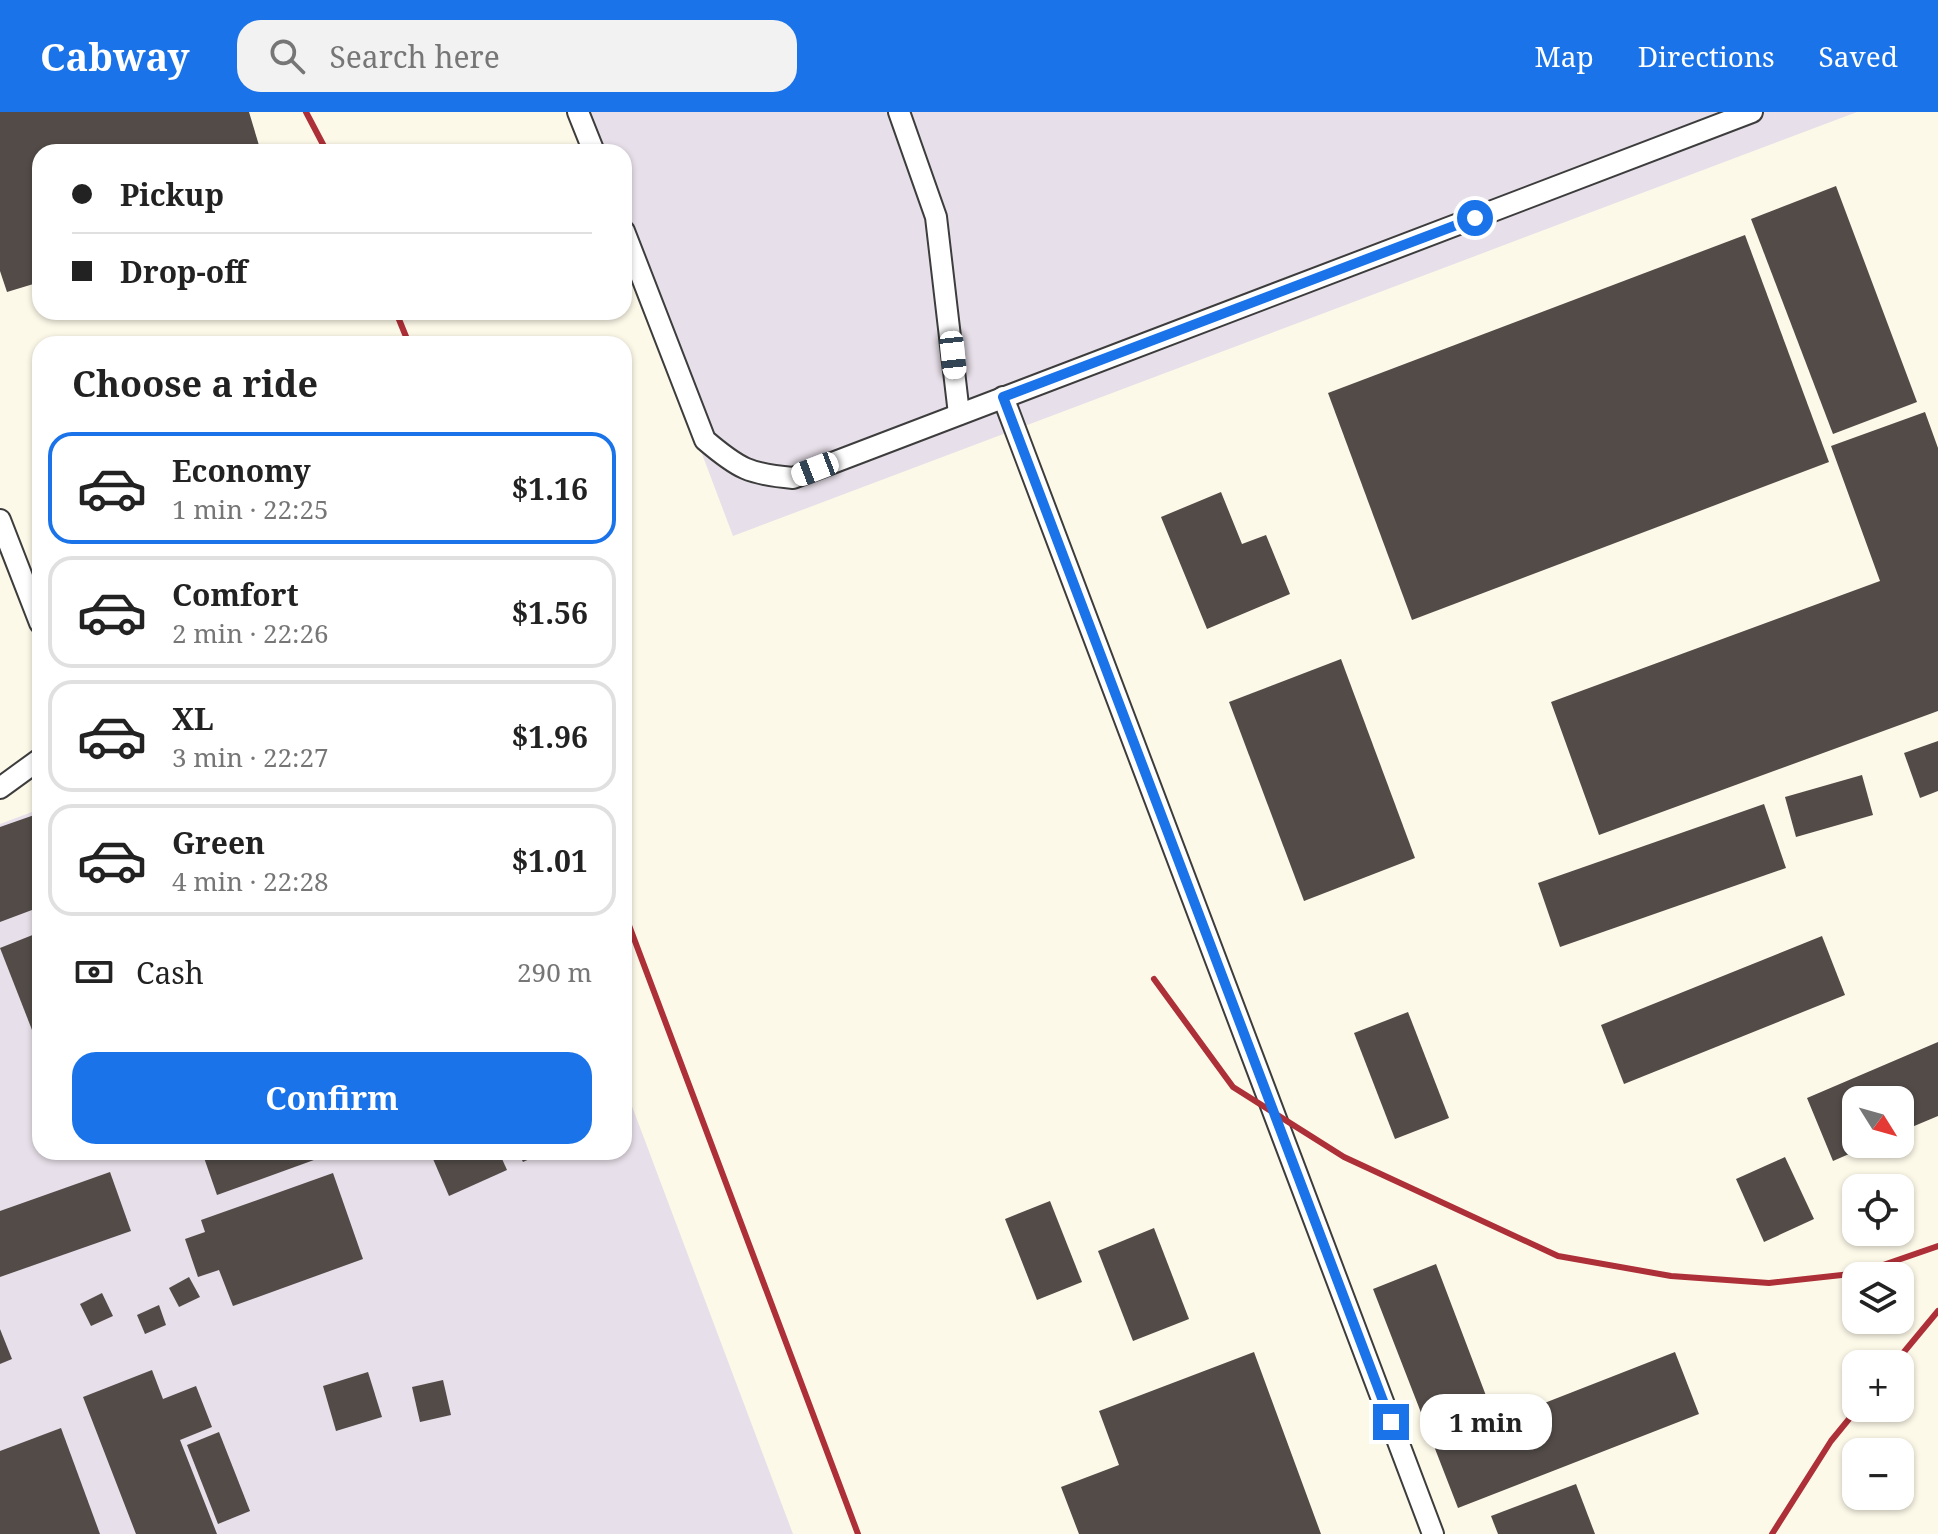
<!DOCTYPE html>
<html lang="en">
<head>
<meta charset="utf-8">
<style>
	body { margin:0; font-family:"Noto Serif",serif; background:#f2f2f2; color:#222; height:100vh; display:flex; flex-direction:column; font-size:30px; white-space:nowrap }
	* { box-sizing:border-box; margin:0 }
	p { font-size:26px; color:#767676 }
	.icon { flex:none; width:44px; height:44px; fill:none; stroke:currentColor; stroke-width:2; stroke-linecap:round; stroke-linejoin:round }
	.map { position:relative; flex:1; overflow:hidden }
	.drawer { position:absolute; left:32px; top:224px; width:600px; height:824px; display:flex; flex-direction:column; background:#fff; border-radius:24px; box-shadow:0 2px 6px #0004 }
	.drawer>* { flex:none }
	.guide { position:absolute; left:32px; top:32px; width:600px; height:176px; border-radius:24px; box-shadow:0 2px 6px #0004; display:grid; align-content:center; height:176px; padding:0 40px; background:#fff }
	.needle { width:52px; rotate:127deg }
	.controls { position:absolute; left:1842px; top:974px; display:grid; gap:16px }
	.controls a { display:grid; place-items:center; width:72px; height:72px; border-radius:16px; background:#fff; box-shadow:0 2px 6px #0004; font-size:40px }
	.end { position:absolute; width:36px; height:36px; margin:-18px; border:10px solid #1a73e8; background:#fff; box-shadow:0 0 0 4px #fff }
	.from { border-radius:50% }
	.bubble { position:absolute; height:56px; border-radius:24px; background:#fff; box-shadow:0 2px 6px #0004; font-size:26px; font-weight:700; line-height:56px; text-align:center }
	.car { position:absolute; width:24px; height:48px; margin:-24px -12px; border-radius:10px; box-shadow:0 0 6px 2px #0007; background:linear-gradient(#fff 24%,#345 0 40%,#fff 0 76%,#345 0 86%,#fff 0) }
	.guide b { display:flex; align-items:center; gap:28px; height:76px; font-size:30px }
	.guide b+b { border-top:2px solid #e0e0e0 }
	.guide i { width:20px; height:20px; background:#222 }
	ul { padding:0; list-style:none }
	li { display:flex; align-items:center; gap:24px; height:112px; margin:0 16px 12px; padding:0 24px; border:4px solid #e0e0e0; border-radius:24px }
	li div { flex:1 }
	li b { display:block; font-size:30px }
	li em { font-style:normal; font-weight:700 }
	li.active { border-color:#1a73e8 }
	li>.icon { width:72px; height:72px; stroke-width:1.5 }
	h2 { padding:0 40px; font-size:36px; line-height:96px }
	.pay { display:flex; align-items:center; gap:20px; height:88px; padding:0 40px; font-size:30px }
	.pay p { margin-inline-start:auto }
	.button { display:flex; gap:16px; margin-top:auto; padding:16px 40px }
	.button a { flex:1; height:92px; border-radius:24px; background:#1a73e8; color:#fff; font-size:32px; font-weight:700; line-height:92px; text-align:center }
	header { display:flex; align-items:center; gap:48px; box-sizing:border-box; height:112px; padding:0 40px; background:#1a73e8; color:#fff }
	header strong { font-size:38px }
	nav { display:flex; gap:44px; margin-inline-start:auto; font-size:28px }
	.search { width:560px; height:72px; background:#f2f2f2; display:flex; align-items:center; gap:20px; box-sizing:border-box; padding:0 28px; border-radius:24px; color:#767676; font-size:30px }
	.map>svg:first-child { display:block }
	.industrial { fill:#e7dfe9 }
	.building { fill:#524b48 }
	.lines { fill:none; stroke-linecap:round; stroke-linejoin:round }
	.service-casing { stroke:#3d3d3d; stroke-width:24 }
	.service { stroke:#fff; stroke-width:20 }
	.rail { stroke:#ad2f37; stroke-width:6 }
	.route { stroke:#1a73e8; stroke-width:10 }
</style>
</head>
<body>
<header>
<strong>Cabway</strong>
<div class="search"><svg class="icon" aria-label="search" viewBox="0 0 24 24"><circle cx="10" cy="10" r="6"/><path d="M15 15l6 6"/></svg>Search here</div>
<nav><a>Map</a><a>Directions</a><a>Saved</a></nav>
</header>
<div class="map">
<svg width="1938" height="1422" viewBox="0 0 1938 1422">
	<rect width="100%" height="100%" fill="#fdf9e9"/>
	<g class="industrial">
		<path d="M573 0H1857L733 424 624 135V40H588Z"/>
		<path d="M40 697V1040H624V973L793 1422H0V712Z"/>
	</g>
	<g class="building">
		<path d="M0 0H249L261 40H40V170L7 180 0 159Z"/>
		<path d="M1836 74 1917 290 1833 322 1751 107Z"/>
		<path d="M1745 123 1829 350 1412 508 1328 281Z"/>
		<path d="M1925 300 1938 336V599L1599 723 1551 590 1880 469 1831 334Z"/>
		<path d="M1221 380 1242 432 1266 423 1290 482 1207 517 1161 405Z"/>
		<path d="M1341 547 1415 746 1304 789 1229 590Z"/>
		<path d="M1938 629V679L1920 686 1904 641Z"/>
		<path d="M1862 663 1873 703 1796 725 1785 685Z"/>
		<path d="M1764 692 1786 756 1560 835 1538 771Z"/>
		<path d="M40 701V795L0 810V715Z"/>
		<path d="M40 820V920L34 923 0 836Z"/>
		<path d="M1822 824 1845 883 1624 972 1601 913Z"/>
		<path d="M1408 900 1449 1006 1395 1027 1354 921Z"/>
		<path d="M1938 930V1004L1900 1020V988H1856V1032H1872L1833 1049 1807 986Z"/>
		<path d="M202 1040H336L217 1083Z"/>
		<path d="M430 1040H499L507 1058 449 1084Z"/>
		<path d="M518 1040H545L523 1050Z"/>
		<path d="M1785 1045 1814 1107 1764 1130 1736 1067Z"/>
		<path d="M110 1060 131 1119 0 1165V1099Z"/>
		<path d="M333 1061 363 1147 233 1194 219 1158 198 1165 185 1127 205 1120 201 1108Z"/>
		<path d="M1050 1089 1082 1170 1037 1188 1005 1107Z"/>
		<path d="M1154 1116 1189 1207 1133 1229 1098 1139Z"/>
		<path d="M1436 1152 1496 1310 1675 1240 1699 1302 1458 1396 1373 1177Z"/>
		<path d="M189 1165 200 1185 179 1195 169 1176Z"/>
		<path d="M102 1181 113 1204 91 1214 80 1192Z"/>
		<path d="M159 1193 166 1213 145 1222 137 1203Z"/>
		<path d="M0 1217 12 1247 0 1252Z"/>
		<path d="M1254 1240 1321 1422H1079L1061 1375 1119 1353 1099 1299Z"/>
		<path d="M152 1258 163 1287 196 1274 212 1315 180 1328 217 1422H136L83 1285Z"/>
		<path d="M368 1260 382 1305 336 1319 323 1274Z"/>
		<path d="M443 1268 451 1303 420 1310 412 1275Z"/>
		<path d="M61 1316 100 1422H0V1339Z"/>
		<path d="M219 1320 250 1399 218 1412 187 1333Z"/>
		<path d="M1576 1372 1595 1422H1498L1491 1404Z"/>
	</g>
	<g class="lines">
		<g class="service-casing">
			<g id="service">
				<path d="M578 0 594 40"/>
				<path d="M899 0 936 105 959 302"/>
				<path d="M624 119 705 328C739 357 749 362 793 366L1752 0"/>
				<path d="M1003 285 1433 1422"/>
				<path d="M0 408 40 511"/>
				<path d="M0 676 40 647"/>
			</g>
		</g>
		<use href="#service" class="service"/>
		<g class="rail">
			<path d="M306 0 327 40"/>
			<path d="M396 200 409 232"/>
			<path d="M624 800 858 1422"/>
			<path d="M1154 867 1233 975 1344 1045 1558 1144 1671 1164 1769 1171 1860 1161 1938 1134"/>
			<path d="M1894 1252 1938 1199"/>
			<path d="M1772 1422 1831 1329 1858 1296"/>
		</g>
	</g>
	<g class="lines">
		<path class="route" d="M1391 1310 1003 285 1475 106"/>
	</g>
</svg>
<div class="controls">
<a><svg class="needle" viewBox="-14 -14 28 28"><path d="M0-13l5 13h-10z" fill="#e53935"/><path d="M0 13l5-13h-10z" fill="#767676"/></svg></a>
<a><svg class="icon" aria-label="locate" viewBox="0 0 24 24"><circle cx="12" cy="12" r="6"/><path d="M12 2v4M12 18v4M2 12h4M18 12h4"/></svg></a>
<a><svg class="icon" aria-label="layers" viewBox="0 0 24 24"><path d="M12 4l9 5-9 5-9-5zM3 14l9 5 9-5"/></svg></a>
<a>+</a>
<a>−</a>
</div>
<i class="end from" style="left:1475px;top:106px"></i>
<i class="end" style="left:1391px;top:1310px"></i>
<div class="bubble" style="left:1420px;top:1282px;width:132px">1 min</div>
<i class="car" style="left:953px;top:243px;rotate:174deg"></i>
<i class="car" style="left:815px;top:357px;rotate:249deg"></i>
<div class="guide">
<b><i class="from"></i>Pickup</b>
<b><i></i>Drop-off</b>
</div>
<section class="drawer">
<h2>Choose a ride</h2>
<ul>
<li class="active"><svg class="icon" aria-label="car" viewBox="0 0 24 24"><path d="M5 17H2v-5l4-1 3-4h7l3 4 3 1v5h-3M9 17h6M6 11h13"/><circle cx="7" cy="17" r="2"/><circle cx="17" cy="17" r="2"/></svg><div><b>Economy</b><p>1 min · 22:25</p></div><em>$1.16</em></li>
<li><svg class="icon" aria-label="car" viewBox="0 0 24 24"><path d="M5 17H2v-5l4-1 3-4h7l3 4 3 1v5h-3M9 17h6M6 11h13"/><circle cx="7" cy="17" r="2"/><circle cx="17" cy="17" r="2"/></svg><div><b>Comfort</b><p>2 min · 22:26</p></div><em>$1.56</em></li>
<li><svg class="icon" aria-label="car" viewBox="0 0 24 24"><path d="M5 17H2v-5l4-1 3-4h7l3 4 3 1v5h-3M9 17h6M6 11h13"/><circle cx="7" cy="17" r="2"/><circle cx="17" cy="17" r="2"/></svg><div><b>XL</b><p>3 min · 22:27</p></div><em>$1.96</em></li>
<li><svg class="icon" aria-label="car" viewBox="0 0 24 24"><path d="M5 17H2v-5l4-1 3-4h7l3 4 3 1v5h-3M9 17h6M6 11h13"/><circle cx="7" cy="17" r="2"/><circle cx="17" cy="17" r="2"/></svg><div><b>Green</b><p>4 min · 22:28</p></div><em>$1.01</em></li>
</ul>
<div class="pay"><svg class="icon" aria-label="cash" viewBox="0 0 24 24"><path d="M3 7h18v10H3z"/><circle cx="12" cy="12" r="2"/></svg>Cash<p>290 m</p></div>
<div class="button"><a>Confirm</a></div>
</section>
</div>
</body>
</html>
